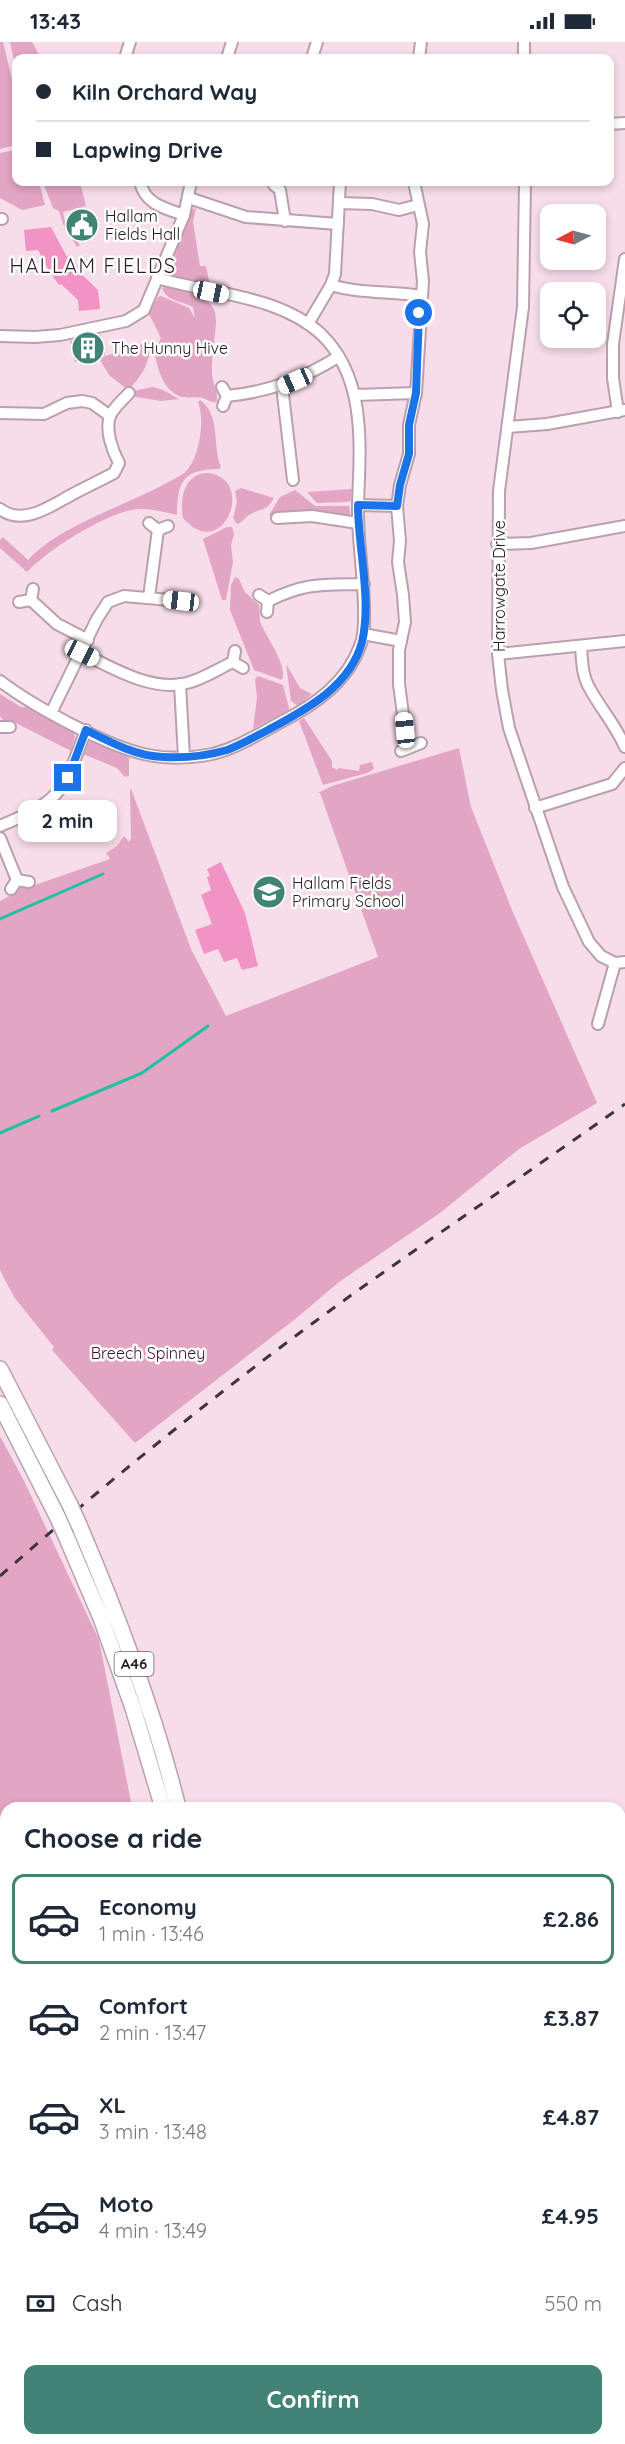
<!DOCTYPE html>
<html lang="en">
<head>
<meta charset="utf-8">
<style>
	body { margin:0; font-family:Quicksand,sans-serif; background:#f6f6f7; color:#1f2937; height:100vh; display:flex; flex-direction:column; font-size:22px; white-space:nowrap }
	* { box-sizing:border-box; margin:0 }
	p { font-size:20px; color:#747a83 }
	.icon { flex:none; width:33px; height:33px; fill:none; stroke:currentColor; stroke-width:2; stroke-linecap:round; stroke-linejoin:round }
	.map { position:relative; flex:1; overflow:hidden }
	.details { position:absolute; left:0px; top:1760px; width:626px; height:644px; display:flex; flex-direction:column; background:#fff; border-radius:18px 18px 0 0; box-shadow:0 3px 9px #0003 }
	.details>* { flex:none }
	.hud { position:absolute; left:12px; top:12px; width:602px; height:132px; border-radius:12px; box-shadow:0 3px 9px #0003; display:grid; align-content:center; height:132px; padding:0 24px; background:#fff }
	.needle { width:39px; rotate:264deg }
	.controls { position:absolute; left:540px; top:162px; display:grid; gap:12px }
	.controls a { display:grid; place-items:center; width:66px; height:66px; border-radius:12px; background:#fff; box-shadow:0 3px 9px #0003; font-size:30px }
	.end { position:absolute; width:27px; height:27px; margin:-14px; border:8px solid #1a73e8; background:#fff; box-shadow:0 0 0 3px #fff }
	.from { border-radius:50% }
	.bubble { position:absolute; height:42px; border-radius:12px; background:#fff; box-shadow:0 3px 9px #0003; font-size:20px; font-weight:800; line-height:42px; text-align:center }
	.car { position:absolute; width:18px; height:36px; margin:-18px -9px; border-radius:8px; box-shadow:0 0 4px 2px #0007; background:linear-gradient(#fff 24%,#345 0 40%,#fff 0 76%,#345 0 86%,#fff 0) }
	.hud b { display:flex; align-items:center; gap:21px; height:57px; font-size:22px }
	.hud b+b { border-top:2px solid #e0e1e3 }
	.hud i { width:15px; height:15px; background:#1f2937 }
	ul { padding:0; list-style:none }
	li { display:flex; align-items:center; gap:18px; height:90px; margin:0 12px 9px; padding:0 12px; border:3px solid transparent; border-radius:12px }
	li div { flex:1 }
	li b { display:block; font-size:22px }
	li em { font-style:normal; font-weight:800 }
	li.selected { border-color:#418475 }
	li>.icon { width:54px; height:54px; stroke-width:1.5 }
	h2 { padding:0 24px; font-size:27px; line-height:72px }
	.pay { display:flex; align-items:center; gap:15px; height:66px; padding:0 24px; font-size:22px }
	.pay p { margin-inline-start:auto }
	.cta { display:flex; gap:12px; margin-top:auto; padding:12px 24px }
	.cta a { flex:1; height:69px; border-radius:12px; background:#418475; color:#fff; font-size:24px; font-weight:800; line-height:69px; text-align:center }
	.status { display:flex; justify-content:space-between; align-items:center; height:42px; padding:0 30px; background:#fff; direction:ltr }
	.status svg { height:16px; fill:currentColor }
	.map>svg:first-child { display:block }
	.green { fill:#e3a5c4 }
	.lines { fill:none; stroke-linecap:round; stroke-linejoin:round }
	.stream { stroke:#23bfa4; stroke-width:3 }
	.building { fill:#f193c5 }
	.minor-casing { stroke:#baa0ad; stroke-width:14 }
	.highway-casing { stroke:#baa0ad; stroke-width:18 }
	.minor { stroke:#fff; stroke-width:10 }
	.highway { stroke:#fff; stroke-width:15 }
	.rail { stroke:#40343a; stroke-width:3; stroke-dasharray:10 10; stroke-linecap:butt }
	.highway-bridge-casing { stroke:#baa0ad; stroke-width:18; stroke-linecap:butt }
	.highway-bridge { stroke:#fff; stroke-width:15 }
	.route { stroke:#1a73e8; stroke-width:8 }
	.labels { text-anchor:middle; stroke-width:5; stroke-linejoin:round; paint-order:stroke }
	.shield { fill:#fff; stroke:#686164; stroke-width:1.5 }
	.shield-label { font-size:15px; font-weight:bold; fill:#271d22 }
	.poi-label { font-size:16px; fill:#271d22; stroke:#fff; text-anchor:start }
	.street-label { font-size:16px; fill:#271d22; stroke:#fff }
	.park-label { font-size:16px; fill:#480f32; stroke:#fff }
	.quarter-label { font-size:20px; letter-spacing:1.5px; fill:#271d22; stroke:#fff }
</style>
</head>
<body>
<div class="status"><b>13:43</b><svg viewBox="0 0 49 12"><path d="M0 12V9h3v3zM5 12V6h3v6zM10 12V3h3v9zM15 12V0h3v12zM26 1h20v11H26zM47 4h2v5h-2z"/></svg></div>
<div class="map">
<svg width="625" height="2402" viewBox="0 0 625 2402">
	<rect width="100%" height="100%" fill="#f7dce9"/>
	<g class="green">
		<path d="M0 0H3L16 54V103L0 107Z"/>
		<path d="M10 0H32L41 16H16V27Z"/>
		<path d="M16 108V140H39L45 163 22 168 0 156V111Z"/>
		<path d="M46 140H80L86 164 63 170 65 181 80 203 77 205 63 182 59 169 53 166 44 143H47Z"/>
		<path d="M196 166 193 180 200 224H206L210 244 168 232 191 168Z"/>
		<path d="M165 245C235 258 213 273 212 328 211 339 219 350 217 360 210 361 209 358 203 356 196 354 186 357 179 354 161 346 156 322 154 304L158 303 161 296 149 272 158 255 161 254 189 266 195 276 193 265C182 259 167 260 162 246Z"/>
		<path d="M149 300C152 319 141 335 128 348L109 333 99 316Z"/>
		<path d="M153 345 163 348 179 357 161 359 131 354 137 348Z"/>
		<path d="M200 358C221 373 212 403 221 425L219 427C184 427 177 439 177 473 163 470 146 465 131 468 100 475 49 507 27 530L0 506V498L3 495 28 518C58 485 121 465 161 444 169 439 183 434 188 427 200 412 205 377 198 360Z"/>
		<path d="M209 431C257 439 222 522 183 476 179 456 185 430 209 431Z"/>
		<path d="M241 446 274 456C265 471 262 465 249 473 244 476 243 480 237 482L233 476 237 460 235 449Z"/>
		<path d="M352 447 351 459 347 460 317 461 307 450Z"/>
		<path d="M295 448 315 464H349L351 478 304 471 269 473 280 455Z"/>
		<path d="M227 485H232L234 492 231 503 233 520 226 558H222L203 497Z"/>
		<path d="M235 535 239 537 245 550 259 563C260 570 259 576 261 582 267 596 288 624 282 638L254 628 230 568 231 543Z"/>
		<path d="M286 622 300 646 312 652 298 664 291 659Z"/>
		<path d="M258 634 283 643 289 666V668L253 687 257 655 255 637Z"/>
		<path d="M0 652 21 665H26L74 691 75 695 71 709 12 679 3 678 0 674Z"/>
		<path d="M304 676 332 719V725L337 728 339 726 359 729 360 723 372 720 374 727 367 731 323 743 299 679Z"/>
		<path d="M93 699 129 715V734L125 735 117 726 83 712 89 700Z"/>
		<path d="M459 706 471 765 512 868 597 1061 519 1107 440 1171 339 1240 299 1274 135 1401 52 1308 54 1305 14 1255 0 1228V859L13 852 20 846 29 845 110 817 106 811 117 804 124 794 129 800 131 796 130 748 131 747 191 907 226 974 378 915 320 751H318L332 744Z"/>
		<path d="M0 1394 24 1439 99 1598 132 1765 6 1766V1801H0Z"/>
	</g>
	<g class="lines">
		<g class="stream">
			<path d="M0 877 103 832"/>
			<path d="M52 1069 142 1031 208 984"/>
			<path d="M0 1091 39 1074"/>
			<path d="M128 2402 132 2397"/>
		</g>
	</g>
	<g class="building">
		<path d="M84 168 96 186 79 197 67 180Z"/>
		<path d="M51 185 67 215 69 213 80 227 78 229 98 248 100 267 79 269 78 258 61 242 59 243 49 229 38 208 26 209 24 188Z"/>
		<path d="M101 293 105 313 75 320 70 299Z"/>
		<path d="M221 820 245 871 258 924 242 928 237 916 224 920 218 907 204 912 195 888 212 882 201 853 211 848 207 835 210 834 207 827Z"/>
	</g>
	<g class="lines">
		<g class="minor-casing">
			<g id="minor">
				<path d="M524 0V16"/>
				<path d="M125 16 130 0"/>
				<path d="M227 16 232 0"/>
				<path d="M312 16 317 0"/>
				<path d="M419 16 421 0"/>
				<path d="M609 82 625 81"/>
				<path d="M140 140C145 162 164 166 184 173"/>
				<path d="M525 140 523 265 499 449 498 612 502 648 509 686 563 845 589 900 601 914 615 921"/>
				<path d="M274 143 280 148 285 179"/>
				<path d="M189 156 246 175 338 182"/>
				<path d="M339 161 372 162 399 168 418 163"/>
				<path d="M0 177H2"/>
				<path d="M331 243C360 252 391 249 421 254"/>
				<path d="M308 282 331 243 335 232 340 140"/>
				<path d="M0 294 35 295 60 293 126 279 144 268 184 173 191 140"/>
				<path d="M282 344 293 438"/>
				<path d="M222 345 227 354 223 364"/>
				<path d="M355 353 416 351"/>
				<path d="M227 354C269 350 302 337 338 315"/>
				<path d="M618 370 613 336V302L625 217"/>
				<path d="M0 371 44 372 67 361 82 359 92 361 110 374"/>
				<path d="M508 385 547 382 625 368"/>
				<path d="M358 463 397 464"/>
				<path d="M0 467C23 485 52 463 73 452 86 445 101 438 114 431L119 421C112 408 105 388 110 374 114 365 123 358 129 351"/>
				<path d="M277 476 312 474 358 481"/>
				<path d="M149 481 158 488 168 484"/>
				<path d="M497 502 531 501 625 484"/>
				<path d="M259 553 268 559 267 570"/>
				<path d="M149 555 158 488"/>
				<path d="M31 558 57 582 88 598"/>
				<path d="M268 559C307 540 322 543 364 542"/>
				<path d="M19 560 31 558 33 547"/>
				<path d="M363 592 401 599"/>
				<path d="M581 604C582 619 582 634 590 647 601 667 616 684 625 705"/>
				<path d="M235 609 233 620 243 626"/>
				<path d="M82 611C112 626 152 650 187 641 203 637 218 627 233 620"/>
				<path d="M498 612 625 599"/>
				<path d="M0 639C33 664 108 705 148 713 168 717 192 716 212 712 238 706 260 691 283 679 316 662 347 640 360 604 365 593 364 579 364 568 364 532 357 497 358 462 360 405 367 336 321 292 278 253 211 252 157 236"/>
				<path d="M180 642 184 715"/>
				<path d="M51 671 97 577 108 560 124 554 181 559"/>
				<path d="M0 685H10"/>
				<path d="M411 705 405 688 399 642V608L405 580 403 553 398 520 400 499 397 464 400 443 409 412V383L416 351 423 239 420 210 423 182 414 140"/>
				<path d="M401 709 421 701"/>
				<path d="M535 766 612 742 625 726"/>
				<path d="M0 784C64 757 62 751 86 688"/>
				<path d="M0 796 17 838"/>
				<path d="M11 847 17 838 29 840"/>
				<path d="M598 982 615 921 625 920"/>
				<path d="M620 1884 625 1882"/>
				<path d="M620 1972H625"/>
				<path d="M620 2041 625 2043"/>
				<path d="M625 2077V2098"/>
				<path d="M620 2113 625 2112"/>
				<path d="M0 2171 6 2166"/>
				<path d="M620 2197 625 2196"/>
				<path d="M620 2288 625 2285"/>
				<path d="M620 2370 625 2378"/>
			</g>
		</g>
		<g class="highway-casing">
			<g id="highway">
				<path d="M0 1327 70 1463"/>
				<path d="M0 1362 57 1474"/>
				<path d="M79 1483C118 1574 154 1668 178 1766"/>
				<path d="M66 1494 101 1576 133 1666 163 1766"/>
				<path d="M270 2397 271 2402"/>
				<path d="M287 2397 288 2402"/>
			</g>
		</g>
		<use href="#minor" class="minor"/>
		<use href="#highway" class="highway"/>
		<path class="rail" d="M0 1534C114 1434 233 1338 357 1249 446 1186 536 1125 625 1062"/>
		<g class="highway-bridge-casing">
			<g id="highway-bridge">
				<path d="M70 1463 79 1483"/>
				<path d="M57 1474 66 1494"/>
			</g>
		</g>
		<use href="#highway-bridge" class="highway-bridge"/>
	</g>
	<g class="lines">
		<path class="route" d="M68 736 86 688C110 700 136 714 163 715 184 716 207 714 227 708 241 703 254 695 268 688 305 668 350 645 362 600 372 558 358 505 358 463L397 464 400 443 409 412V383L416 351 419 271"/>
	</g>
	<defs>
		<g id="civic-disc" transform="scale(1.725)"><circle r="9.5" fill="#418475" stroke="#fff"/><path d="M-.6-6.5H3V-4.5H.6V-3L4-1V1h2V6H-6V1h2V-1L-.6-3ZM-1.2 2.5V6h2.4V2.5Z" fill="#fff"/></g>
		<g id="building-disc" transform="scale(1.725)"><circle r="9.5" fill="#418475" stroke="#fff"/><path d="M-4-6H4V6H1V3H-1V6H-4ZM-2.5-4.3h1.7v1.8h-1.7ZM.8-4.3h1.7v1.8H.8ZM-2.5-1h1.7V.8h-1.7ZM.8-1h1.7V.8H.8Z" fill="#fff"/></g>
		<g id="school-disc" transform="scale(1.725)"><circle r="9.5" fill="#418475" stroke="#fff"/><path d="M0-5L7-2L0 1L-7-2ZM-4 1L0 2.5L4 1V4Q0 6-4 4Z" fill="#fff"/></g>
	</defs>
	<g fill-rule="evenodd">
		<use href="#civic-disc" x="82" y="183"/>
		<use href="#building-disc" x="88" y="306"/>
		<use href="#school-disc" x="269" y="850"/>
	</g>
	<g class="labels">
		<rect class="shield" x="114.5" y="1610" width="39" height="24" rx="4.5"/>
		<g class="shield-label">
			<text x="134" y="1627">A46</text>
		</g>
		<g class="poi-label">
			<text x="105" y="180">Hallam<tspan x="105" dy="18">Fields Hall</tspan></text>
			<text x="111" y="312">The Hunny Hive</text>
			<text x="292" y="847">Hallam Fields<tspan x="292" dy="18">Primary School</tspan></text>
		</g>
		<g class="street-label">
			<text transform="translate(499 544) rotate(-90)" y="6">Harrowgate Drive</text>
		</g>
		<g class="park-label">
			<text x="148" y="1317">Breech Spinney</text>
		</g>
		<g class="quarter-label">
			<text x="93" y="231">HALLAM FIELDS</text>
		</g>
	</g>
</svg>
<div class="controls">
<a><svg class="needle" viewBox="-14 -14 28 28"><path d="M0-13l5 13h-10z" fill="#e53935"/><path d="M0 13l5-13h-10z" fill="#747a83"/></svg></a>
<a><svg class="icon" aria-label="locate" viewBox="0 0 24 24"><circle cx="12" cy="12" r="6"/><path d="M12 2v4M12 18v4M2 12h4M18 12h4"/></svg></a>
</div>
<i class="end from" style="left:419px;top:271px"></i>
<i class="end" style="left:68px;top:736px"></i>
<div class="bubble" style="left:18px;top:758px;width:99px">2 min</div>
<i class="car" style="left:211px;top:250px;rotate:102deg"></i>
<i class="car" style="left:295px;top:339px;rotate:246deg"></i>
<i class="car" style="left:181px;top:559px;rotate:277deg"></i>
<i class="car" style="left:82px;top:611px;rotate:116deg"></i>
<i class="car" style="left:405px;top:688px;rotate:354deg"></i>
<div class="hud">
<b><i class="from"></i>Kiln Orchard Way</b>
<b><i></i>Lapwing Drive</b>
</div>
<section class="details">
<h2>Choose a ride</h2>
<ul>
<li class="selected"><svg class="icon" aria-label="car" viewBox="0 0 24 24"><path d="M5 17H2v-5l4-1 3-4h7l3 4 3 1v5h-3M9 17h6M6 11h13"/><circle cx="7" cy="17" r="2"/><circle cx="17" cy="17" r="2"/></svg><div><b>Economy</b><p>1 min · 13:46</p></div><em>£2.86</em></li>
<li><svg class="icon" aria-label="car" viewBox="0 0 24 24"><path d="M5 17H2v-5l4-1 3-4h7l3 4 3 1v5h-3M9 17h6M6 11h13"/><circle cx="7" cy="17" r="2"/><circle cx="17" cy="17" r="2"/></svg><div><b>Comfort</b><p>2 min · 13:47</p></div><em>£3.87</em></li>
<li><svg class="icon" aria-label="car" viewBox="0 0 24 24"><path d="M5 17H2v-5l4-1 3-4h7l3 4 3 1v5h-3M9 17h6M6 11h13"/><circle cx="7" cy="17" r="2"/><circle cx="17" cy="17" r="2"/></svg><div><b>XL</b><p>3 min · 13:48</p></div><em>£4.87</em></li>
<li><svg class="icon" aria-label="car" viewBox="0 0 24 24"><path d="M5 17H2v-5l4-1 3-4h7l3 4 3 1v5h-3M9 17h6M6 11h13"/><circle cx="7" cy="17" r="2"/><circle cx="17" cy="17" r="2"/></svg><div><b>Moto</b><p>4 min · 13:49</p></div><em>£4.95</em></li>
</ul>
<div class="pay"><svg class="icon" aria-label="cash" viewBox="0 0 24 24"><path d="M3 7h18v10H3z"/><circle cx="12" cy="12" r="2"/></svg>Cash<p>550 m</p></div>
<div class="cta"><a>Confirm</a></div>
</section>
</div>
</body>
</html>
